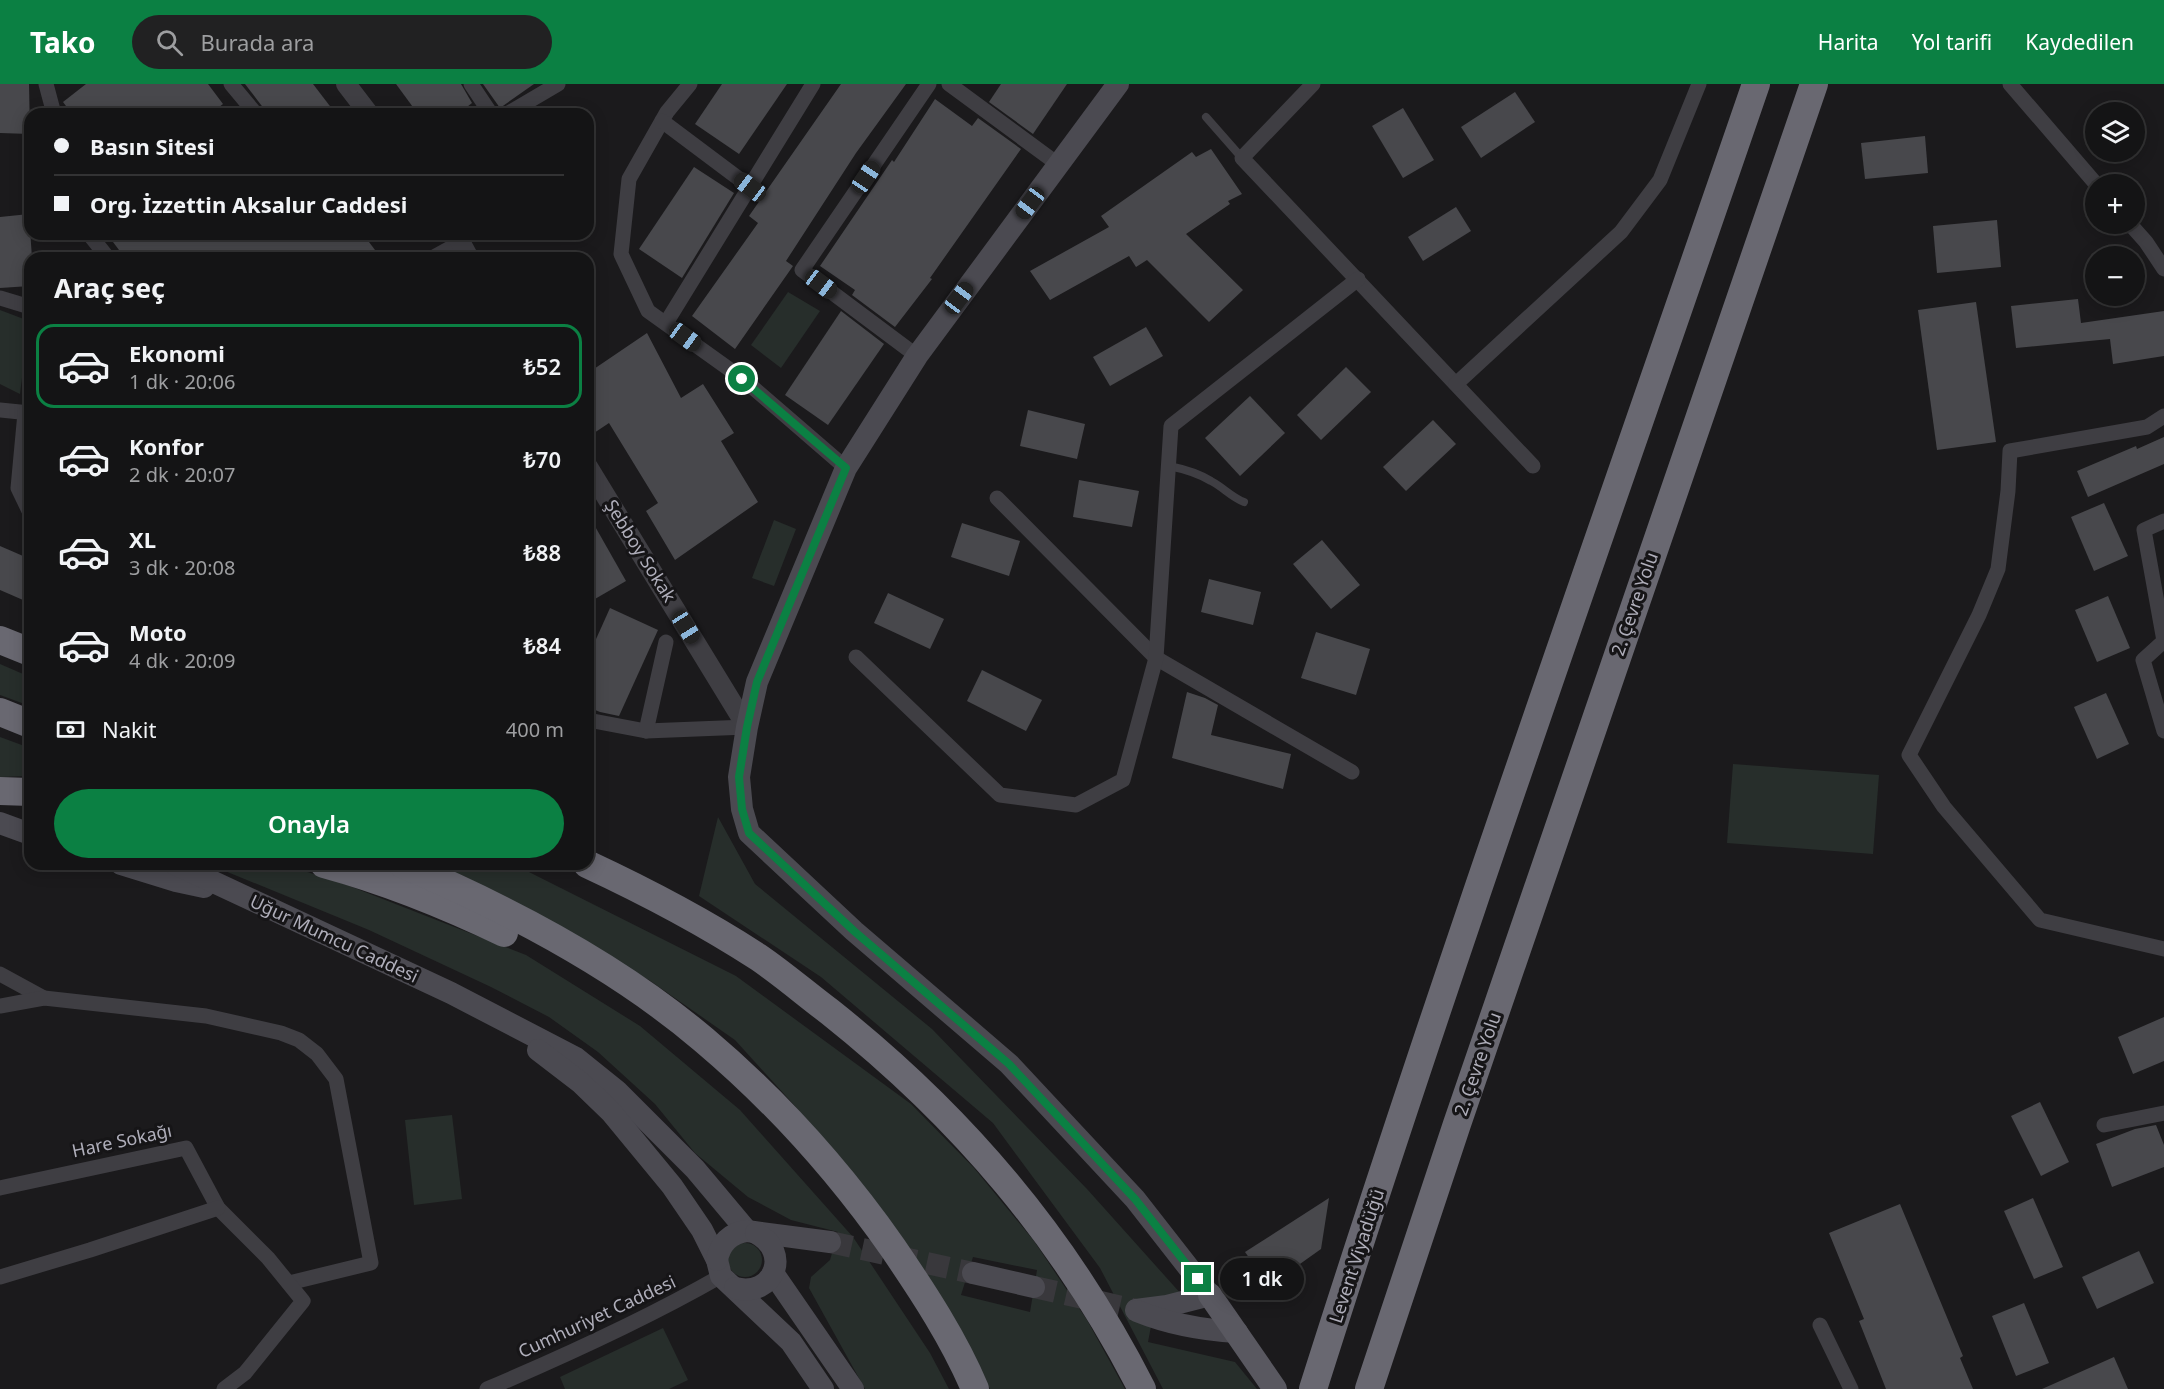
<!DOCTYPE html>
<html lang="tr">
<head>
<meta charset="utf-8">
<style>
	body { margin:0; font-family:"Noto Sans",sans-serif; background:#212122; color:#f1f3f6; height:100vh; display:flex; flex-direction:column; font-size:22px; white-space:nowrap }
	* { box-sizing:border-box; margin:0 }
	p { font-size:20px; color:#9d9ea0 }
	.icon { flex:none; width:33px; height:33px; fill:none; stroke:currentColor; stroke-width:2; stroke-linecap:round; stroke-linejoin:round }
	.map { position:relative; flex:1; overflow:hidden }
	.details { position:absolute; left:24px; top:168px; width:570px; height:618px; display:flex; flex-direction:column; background:#141415; border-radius:18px; box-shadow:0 3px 15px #0003,0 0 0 2px #333334 }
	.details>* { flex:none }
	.banner { position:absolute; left:24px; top:24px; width:570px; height:132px; border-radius:18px; box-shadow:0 3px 15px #0003,0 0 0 2px #333334; display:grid; align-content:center; height:132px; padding:0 30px; background:#141415 }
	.controls { position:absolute; left:2085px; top:18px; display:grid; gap:12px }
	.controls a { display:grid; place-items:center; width:60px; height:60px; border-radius:50%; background:#141415; box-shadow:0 3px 15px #0003,0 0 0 2px #333334; font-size:30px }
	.end { position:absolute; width:27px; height:27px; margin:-14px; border:8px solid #0b8043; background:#fff; box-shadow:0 0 0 3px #fff }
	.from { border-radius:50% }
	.bubble { position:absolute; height:42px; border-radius:21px; background:#141415; box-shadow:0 3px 15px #0003,0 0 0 2px #333334; font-size:20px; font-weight:600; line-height:42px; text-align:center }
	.car { position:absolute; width:18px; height:36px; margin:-18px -9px; border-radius:8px; box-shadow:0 0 4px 2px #0007; background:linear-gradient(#222 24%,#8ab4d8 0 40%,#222 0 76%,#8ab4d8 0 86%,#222 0) }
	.banner b { display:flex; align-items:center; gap:21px; height:57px; font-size:22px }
	.banner b+b { border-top:2px solid #333334 }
	.banner i { width:15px; height:15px; background:#f1f3f6 }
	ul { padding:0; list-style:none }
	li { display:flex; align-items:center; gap:18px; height:84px; margin:0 12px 9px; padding:0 18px; border:3px solid transparent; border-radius:18px }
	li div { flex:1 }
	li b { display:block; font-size:22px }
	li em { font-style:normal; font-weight:600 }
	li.active { border-color:#0b8043 }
	li>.icon { width:54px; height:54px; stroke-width:1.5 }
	h2 { padding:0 30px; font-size:27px; line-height:72px }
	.pay { display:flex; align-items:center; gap:15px; height:66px; padding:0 30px; font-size:22px }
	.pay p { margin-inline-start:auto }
	.primary-button { display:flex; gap:12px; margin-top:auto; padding:12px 30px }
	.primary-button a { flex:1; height:69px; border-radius:36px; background:#0b8043; color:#fff; font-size:24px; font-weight:600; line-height:69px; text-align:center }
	header { display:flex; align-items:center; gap:36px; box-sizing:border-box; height:84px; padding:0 30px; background:#0b8043; color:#fff }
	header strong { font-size:28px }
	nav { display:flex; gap:33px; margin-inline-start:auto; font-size:21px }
	.search { width:420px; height:54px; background:#212122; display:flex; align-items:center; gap:15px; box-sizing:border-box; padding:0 21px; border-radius:33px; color:#9d9ea0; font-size:22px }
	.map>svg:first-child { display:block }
	.green { fill:#272e2b; fill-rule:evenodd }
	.building { fill:#48484c }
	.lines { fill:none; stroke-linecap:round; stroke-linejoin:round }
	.secondary-tunnel { stroke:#39383c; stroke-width:22; stroke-dasharray:22 11; stroke-linecap:butt }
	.service { stroke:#3f3e43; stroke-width:8 }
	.minor { stroke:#3f3e43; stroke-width:15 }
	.tertiary { stroke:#3f3e43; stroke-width:20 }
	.secondary { stroke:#4b4a51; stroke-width:22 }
	.primary { stroke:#595860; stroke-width:24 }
	.motorway { stroke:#696871; stroke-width:28 }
	.motorway-bridge { stroke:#696871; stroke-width:28 }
	.route { stroke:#0b8043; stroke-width:8 }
	.labels { text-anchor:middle; stroke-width:6; stroke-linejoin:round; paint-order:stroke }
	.street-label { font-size:18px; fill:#afaeba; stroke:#161517 }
</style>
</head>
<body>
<header>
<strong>Tako</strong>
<div class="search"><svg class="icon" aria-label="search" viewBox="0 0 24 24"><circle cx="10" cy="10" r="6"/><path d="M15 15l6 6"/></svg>Burada ara</div>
<nav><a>Harita</a><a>Yol tarifi</a><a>Kaydedilen</a></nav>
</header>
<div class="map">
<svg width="2164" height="1305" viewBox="0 0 2164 1305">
	<rect width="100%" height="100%" fill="#1b1a1c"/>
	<g class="green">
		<path d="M788 208 820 227 781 284 751 261Z"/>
		<path d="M0 226 29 237 20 310 0 300Z"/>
		<path d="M774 436 796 445 774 502 752 494Z"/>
		<path d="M0 580 30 593V622L0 611Z"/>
		<path d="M0 653 30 664V692L0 693Z"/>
		<path d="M1733 680 1879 691 1873 770 1727 759Z"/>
		<path d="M718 733 755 800 932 945 1087 1105 1182 1211 1155 1221 1148 1258 1235 1278 1257 1305H1163L1100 1184 993 1039 821 893 699 812Z"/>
		<path d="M208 780H283L347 801 526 871 640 942 740 1026 853 1153 930 1269 949 1305H865L809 1204 811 1193 830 1176 838 1148 791 1136 748 1113 695 1069 655 1020 598 968 549 933 491 903 369 846Z"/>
		<path d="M425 780H510L521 784 736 892 911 1020 974 1084 1034 1157 1087 1236 1125 1305H990L971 1265 867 1108 795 1022 735 956 649 896ZM973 1173 1037 1186 1030 1228 961 1211Z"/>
		<path d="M452 1031 462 1115 414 1121 405 1036Z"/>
		<circle cx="745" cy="1176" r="17"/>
		<path d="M663 1244 688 1296 669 1305H565L560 1293Z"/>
	</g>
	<g class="building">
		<path d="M0 0H29L30 50 0 49Z"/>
		<path d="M86 0H208L223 20 210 30H72L63 18Z"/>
		<path d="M245 0H313L336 30H268Z"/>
		<path d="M396 0H461L472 19 458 30H418Z"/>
		<path d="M483 0H534L500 24Z"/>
		<path d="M722 0H787L739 70 695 40Z"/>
		<path d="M841 0H906L856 69 786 177 793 182 735 265 692 232 758 139 749 132Z"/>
		<path d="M1001 0H1067L1033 50 989 18Z"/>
		<path d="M1515 8 1535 38 1481 74 1461 43Z"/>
		<path d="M935 15 972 42 978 34 1021 65 930 194 932 195 895 243 852 211 855 206 820 182 892 76 894 78Z"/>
		<path d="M1403 24 1434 76 1403 94 1372 42Z"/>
		<path d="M1925 52 1928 89 1865 95 1861 59Z"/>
		<path d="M1211 65 1242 110 1228 117 1230 120 1186 150 1243 206 1209 238 1147 176 1136 183 1129 172 1050 216 1030 187 1109 143 1101 132 1192 68 1196 73Z"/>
		<path d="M694 83 734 109 682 194 639 165Z"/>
		<path d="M1456 123 1471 147 1423 177 1408 153Z"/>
		<path d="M29 130 32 174H30V202L0 204V133Z"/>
		<path d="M1997 136 2001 183 1937 189 1933 142Z"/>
		<path d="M107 150H363L381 174H125Z"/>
		<path d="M2078 215 2081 239 2164 227V272L2113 280 2110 255 2016 264 2011 222Z"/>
		<path d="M1976 218 1996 358 1937 366 1918 226Z"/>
		<path d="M841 227 884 260 828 341 785 311Z"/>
		<path d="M1146 243 1163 272 1110 302 1093 273Z"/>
		<path d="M647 249 681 314 703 300 734 349 721 357 758 418 675 476 646 427 658 419 609 339 594 349 588 340V289Z"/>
		<path d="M1346 283 1371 308 1321 356 1297 331Z"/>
		<path d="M1250 312 1285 349 1240 392 1205 354Z"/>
		<path d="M1028 326 1085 340 1077 375 1020 362Z"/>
		<path d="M1433 336 1456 360 1406 407 1383 383Z"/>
		<path d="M2164 353V380L2088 413 2077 387 2136 362 2137 365Z"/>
		<path d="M1079 396 1139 407 1132 443 1073 433Z"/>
		<path d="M2104 419 2128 472 2094 487 2071 433Z"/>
		<path d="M588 430 626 497 588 519Z"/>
		<path d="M962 439 1020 457 1009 492 951 473Z"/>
		<path d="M1322 456 1360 501 1331 525 1293 480Z"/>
		<path d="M0 462 30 475V519L0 506Z"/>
		<path d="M1209 495 1261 508 1253 541 1201 528Z"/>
		<path d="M888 509 944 535 930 565 874 539Z"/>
		<path d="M2108 512 2130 564 2097 578 2075 526Z"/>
		<path d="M610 524 658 546 619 632 600 628 588 623V573Z"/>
		<path d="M1316 548 1370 565 1356 611 1301 594Z"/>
		<path d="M982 586 1042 616 1026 647 967 617Z"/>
		<path d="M1187 608 1205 614 1218 621 1211 651 1291 670 1283 705 1172 674Z"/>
		<path d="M2106 609 2129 660 2097 675 2074 623Z"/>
		<path d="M2164 933V977L2133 990 2118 953Z"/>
		<path d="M2040 1018 2069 1078 2041 1092 2011 1032Z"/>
		<path d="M2156 1041 2164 1061V1083L2112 1103 2096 1060 2135 1045Z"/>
		<path d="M1329 1114 1321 1165 1269 1202 1245 1168Z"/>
		<path d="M2033 1114 2063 1183 2034 1195 2004 1127Z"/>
		<path d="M1900 1120 1963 1272 1960 1274 1973 1305H1886L1859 1237 1864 1235 1829 1149Z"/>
		<path d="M2139 1167 2154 1199 2097 1225 2082 1193Z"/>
		<path d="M2024 1219 2049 1279 2016 1292 1992 1232Z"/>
		<path d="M2114 1273 2128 1305H2042Z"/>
	</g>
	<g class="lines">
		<g class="secondary-tunnel">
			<path d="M830 1158 973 1189"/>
			<path d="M1034 1203 1136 1226"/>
		</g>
		<g class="service">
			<path d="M1206 33 1242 74"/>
			<path d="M1169 382C1184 385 1198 389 1211 397 1223 403 1231 413 1244 418"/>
		</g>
		<g class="minor">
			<path d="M46 0 54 30"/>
			<path d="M231 0 256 30"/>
			<path d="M471 0 491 30"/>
			<path d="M690 0 667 28 629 95 621 170 648 227 743 295 846 384"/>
			<path d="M949 0 1059 81"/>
			<path d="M1313 0 1242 74 1533 382"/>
			<path d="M2010 0 2096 100"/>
			<path d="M507 30 558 0"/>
			<path d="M662 37 750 103"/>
			<path d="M2130 140 2146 158 2164 185"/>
			<path d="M89 150 108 174"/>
			<path d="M432 174 461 158"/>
			<path d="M0 214 30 223"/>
			<path d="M666 239 813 0"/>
			<path d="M917 272 802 186 929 0"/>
			<path d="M1456 300 1621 148 1660 96 1699 0"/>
			<path d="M0 326 30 329"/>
			<path d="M25 329 18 404 30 429"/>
			<path d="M2164 332 2147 343 2010 367 2008 407 1998 485 1979 531 1909 671 1944 723 2040 836 2164 865"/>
			<path d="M997 414 1156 574 1352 688"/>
			<path d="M2164 437 2144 446 2164 557 2143 576 2164 647"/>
			<path d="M856 573 1000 711 1076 721 1123 696 1156 574 1171 342 1358 195"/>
			<path d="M588 636 646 647 747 643"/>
			<path d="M646 647 666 558"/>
			<path d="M0 890 44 914"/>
			<path d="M0 922 44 914 206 932 281 949 299 956 317 970 336 995 371 1179 289 1199"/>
			<path d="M2104 1041 2164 1029"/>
			<path d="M0 1104 186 1064 218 1124 268 1174 303 1217 245 1289 224 1305"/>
			<path d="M0 1193 90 1166 218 1124"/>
			<path d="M1820 1241 1851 1305"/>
			<path d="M487 1305C567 1271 646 1235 721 1192"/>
		</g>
		<g class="tertiary">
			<path d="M346 0 369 30"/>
			<path d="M456 150 469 174"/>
			<path d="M588 383 747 643"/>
		</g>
		<g class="secondary">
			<path d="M1118 0 917 272 846 384 757 598 747 643 739 693 742 725 749 749 854 847 1009 980 1135 1115 1210 1211 1167 1222 1136 1226"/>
			<path d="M0 739 30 750"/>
			<path d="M121 780 176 797 204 803"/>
			<path d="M175 780 451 909 576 974 617 1007 695 1085 747 1147"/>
			<path d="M538 966 581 999 611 1028 672 1102 702 1146 717 1176 721 1192 791 1258 823 1305"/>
			<path d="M717 1176C720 1159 730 1149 747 1147L830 1158"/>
			<path d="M773 1189 853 1305"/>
			<path d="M973 1189 1034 1203"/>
			<path d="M735 1204C774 1214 792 1168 756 1149"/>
			<path d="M1137 1227C1169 1240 1202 1246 1237 1248"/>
		</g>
		<path class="primary" d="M1210 1211 1275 1305"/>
		<g class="motorway">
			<path d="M0 556 30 568"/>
			<path d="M0 628 30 640"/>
			<path d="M324 780C386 797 446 821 504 849"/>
			<path d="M402 780C506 824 617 882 704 956 775 1016 839 1087 893 1164 923 1208 954 1255 975 1305"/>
			<path d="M587 780C645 807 704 838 758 873 783 890 806 910 830 928 962 1033 1065 1154 1142 1305"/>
			<path d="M1313 1305C1452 867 1607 434 1756 0"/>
			<path d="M1369 1305 1457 1040 1814 0"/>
		</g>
		<path class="motorway-bridge" d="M0 707 30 708"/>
	</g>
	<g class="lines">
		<path class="route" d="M742 295 846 384 757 598 747 643 739 693 742 725 749 749 854 847 1009 980 1135 1115 1198 1195"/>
	</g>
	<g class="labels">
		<g class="street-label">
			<text transform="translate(640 467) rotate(58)" y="6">Şebboy Sokak</text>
			<text transform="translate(1635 520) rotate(-71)" y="6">2. Çevre Yolu</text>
			<text transform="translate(334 855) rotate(25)" y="6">Uğur Mumcu Caddesi</text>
			<text transform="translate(1478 980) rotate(-71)" y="6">2. Çevre Yolu</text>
			<text transform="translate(122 1057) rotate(-12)" y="6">Hare Sokağı</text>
			<text transform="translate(1357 1172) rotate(-72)" y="6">Levent Viyadüğü</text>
			<text transform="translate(597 1233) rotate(-25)" y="6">Cumhuriyet Caddesi</text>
		</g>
	</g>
</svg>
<div class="controls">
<a><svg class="icon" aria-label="layers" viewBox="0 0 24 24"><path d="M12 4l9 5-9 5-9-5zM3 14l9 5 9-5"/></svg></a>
<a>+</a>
<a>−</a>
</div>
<i class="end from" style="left:742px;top:295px"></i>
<i class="end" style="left:1198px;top:1195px"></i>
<div class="bubble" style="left:1220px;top:1174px;width:84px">1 dk</div>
<i class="car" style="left:866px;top:93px;rotate:34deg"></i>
<i class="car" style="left:750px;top:103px;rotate:307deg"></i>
<i class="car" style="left:1030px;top:119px;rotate:217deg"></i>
<i class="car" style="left:821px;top:200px;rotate:127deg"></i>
<i class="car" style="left:959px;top:214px;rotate:37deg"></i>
<i class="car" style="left:685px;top:253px;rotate:126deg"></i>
<i class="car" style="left:686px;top:543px;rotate:148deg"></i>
<div class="banner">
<b><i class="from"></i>Basın Sitesi</b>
<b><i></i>Org. İzzettin Aksalur Caddesi</b>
</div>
<section class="details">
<h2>Araç seç</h2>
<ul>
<li class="active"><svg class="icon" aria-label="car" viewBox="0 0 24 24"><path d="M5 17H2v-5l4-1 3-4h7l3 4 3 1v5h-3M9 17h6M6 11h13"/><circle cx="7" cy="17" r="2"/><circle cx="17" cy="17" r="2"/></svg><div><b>Ekonomi</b><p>1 dk · 20:06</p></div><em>₺52</em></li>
<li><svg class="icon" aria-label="car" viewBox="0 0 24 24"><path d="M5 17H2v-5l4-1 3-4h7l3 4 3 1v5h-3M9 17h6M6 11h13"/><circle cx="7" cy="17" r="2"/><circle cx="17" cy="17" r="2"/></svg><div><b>Konfor</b><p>2 dk · 20:07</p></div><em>₺70</em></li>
<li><svg class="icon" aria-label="car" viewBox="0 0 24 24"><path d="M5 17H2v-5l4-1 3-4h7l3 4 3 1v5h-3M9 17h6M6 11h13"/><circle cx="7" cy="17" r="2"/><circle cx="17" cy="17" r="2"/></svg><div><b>XL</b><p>3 dk · 20:08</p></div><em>₺88</em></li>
<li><svg class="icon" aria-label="car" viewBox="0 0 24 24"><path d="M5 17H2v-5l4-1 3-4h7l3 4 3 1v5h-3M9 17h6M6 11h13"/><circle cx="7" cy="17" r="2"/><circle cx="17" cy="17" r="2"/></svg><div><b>Moto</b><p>4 dk · 20:09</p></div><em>₺84</em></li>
</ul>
<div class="pay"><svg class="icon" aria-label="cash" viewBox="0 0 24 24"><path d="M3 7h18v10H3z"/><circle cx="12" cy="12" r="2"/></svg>Nakit<p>400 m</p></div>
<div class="primary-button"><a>Onayla</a></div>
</section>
</div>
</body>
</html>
